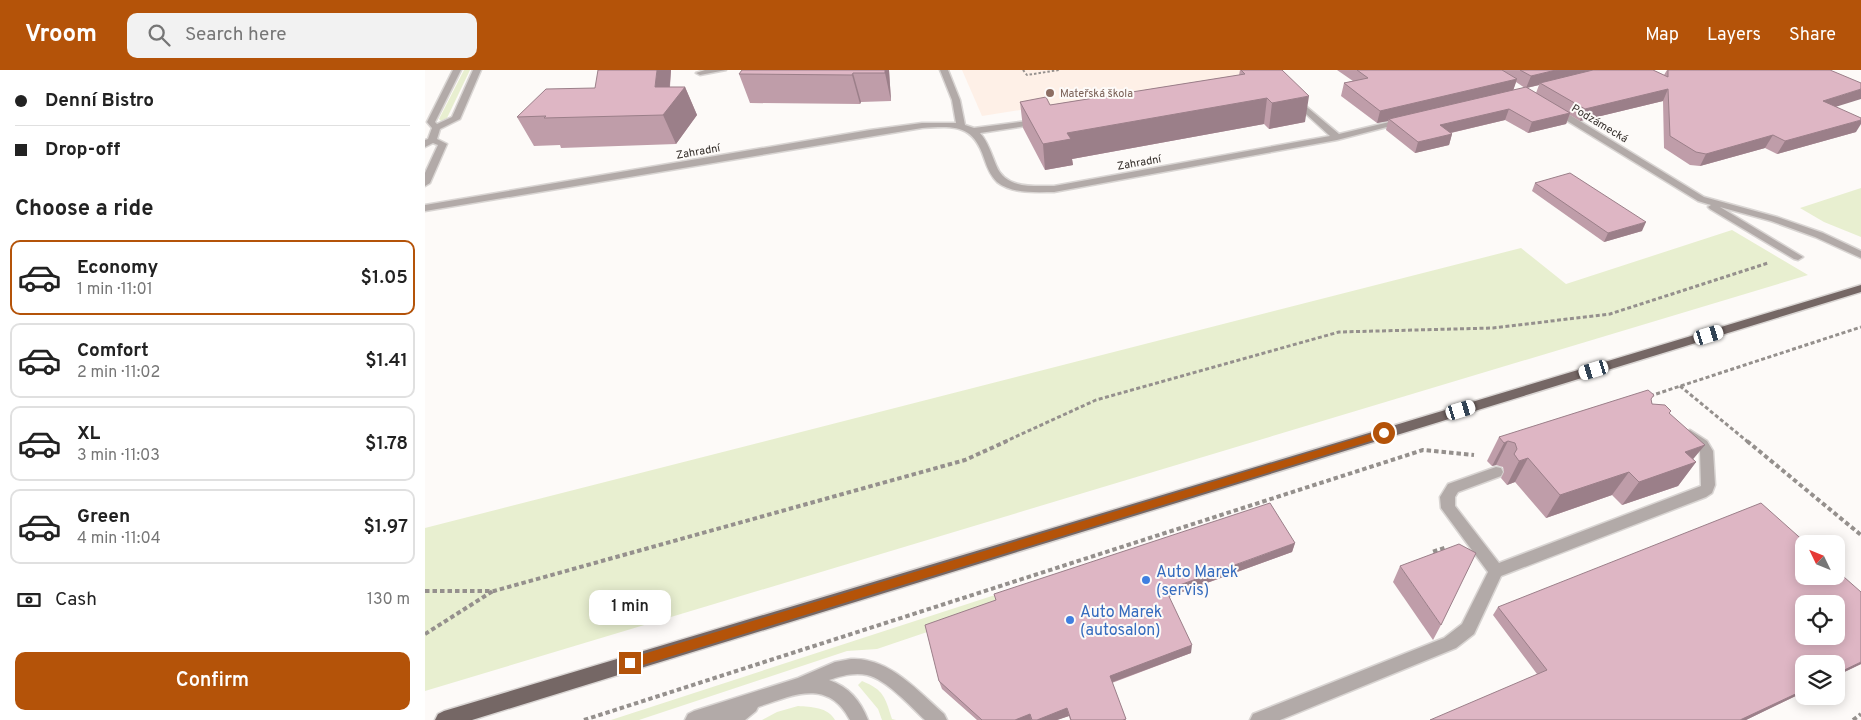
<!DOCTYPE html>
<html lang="en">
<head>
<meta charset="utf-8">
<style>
	body { margin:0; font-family:Overpass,sans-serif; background:#f2f2f2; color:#222; height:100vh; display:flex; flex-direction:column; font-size:19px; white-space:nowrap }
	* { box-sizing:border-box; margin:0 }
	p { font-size:16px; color:#767676 }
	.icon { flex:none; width:28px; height:28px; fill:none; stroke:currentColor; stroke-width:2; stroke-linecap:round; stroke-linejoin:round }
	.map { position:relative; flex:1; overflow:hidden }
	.details { display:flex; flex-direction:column; background:#fff; width:425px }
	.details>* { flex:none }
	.top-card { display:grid; align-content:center; height:110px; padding:0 15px; background:#fff }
	.needle { width:32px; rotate:313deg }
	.fabs { position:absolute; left:1370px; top:465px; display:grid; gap:10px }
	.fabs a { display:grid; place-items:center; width:50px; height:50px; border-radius:10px; background:#fff; box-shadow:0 2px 12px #0003; font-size:25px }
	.end { position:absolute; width:22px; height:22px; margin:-11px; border:6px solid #b45309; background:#fff; box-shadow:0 0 0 2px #fff }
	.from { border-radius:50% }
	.bubble { position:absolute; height:35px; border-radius:10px; background:#fff; box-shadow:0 2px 12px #0003; font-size:16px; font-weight:600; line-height:35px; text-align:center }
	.car { position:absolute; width:15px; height:30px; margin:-15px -8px; border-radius:6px; box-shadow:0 0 4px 1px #0007; background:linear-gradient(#fff 24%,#345 0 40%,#fff 0 76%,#345 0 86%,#fff 0) }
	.top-card b { display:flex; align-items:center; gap:18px; height:48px; font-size:19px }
	.top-card b+b { border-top:1px solid #e0e0e0 }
	.top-card i { width:12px; height:12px; background:#222 }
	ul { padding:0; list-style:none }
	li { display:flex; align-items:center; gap:15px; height:75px; margin:0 10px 8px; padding:0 5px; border:2px solid #e0e0e0; border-radius:10px }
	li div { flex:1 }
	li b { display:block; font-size:19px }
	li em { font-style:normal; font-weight:600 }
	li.current { border-color:#b45309 }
	li>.icon { width:45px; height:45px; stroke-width:1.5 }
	h2 { padding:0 15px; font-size:22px; line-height:60px }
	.pay { display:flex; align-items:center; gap:12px; height:55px; padding:0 15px; font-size:19px }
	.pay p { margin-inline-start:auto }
	.button { display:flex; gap:10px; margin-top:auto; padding:10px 15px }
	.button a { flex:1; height:58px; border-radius:10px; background:#b45309; color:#fff; font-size:20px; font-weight:600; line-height:58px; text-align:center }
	header { display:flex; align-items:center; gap:30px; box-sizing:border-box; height:70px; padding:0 25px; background:#b45309; color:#fff }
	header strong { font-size:24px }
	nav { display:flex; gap:28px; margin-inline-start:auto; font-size:18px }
	.search { width:350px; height:45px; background:#f2f2f2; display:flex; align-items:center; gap:12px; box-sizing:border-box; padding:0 18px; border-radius:10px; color:#767676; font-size:19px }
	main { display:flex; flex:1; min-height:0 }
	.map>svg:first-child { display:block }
	.built { fill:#fef0e7 }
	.green { fill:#e8efd0 }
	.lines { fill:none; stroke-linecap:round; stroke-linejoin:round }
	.minor-casing { stroke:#d9d5d3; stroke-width:3 }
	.major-casing { stroke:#d9d5d3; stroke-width:3 }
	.path-far2 { stroke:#95908d; stroke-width:2; stroke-dasharray:2.5 2; stroke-linecap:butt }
	.path-far1 { stroke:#95908d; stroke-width:3; stroke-dasharray:4 2.5; stroke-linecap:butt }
	.path { stroke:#95908d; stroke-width:4; stroke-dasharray:4.5 3; stroke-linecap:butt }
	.minor { fill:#b2aaa8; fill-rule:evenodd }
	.major { fill:#756765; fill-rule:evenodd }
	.wall { fill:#bf9da9; fill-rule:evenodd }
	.shaded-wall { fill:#9b7f89 }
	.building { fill:#deb6c4; stroke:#9b7f89; fill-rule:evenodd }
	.route { fill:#b45309 }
	.education-dot { fill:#8d6e63; stroke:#fdfaf8; stroke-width:2 }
	.shop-dot { fill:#3f7fe0; stroke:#fdfaf8; stroke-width:2 }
	.labels { text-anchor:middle; stroke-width:4; stroke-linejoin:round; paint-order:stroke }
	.far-education-label { font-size:11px; fill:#785e54; stroke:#fdfaf8; text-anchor:start }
	.far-street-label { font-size:11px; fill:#352f2b; stroke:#fdfaf8 }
	.near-shop-label { font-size:16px; fill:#366cbe; stroke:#fdfaf8; text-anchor:start }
</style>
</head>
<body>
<header>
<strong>Vroom</strong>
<div class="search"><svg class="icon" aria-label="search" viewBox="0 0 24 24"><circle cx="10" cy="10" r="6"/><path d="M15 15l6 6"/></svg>Search here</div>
<nav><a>Map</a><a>Layers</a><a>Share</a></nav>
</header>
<main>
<section class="details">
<div class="top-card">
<b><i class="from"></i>Denní Bistro</b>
<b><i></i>Drop-off</b>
</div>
<h2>Choose a ride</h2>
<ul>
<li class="current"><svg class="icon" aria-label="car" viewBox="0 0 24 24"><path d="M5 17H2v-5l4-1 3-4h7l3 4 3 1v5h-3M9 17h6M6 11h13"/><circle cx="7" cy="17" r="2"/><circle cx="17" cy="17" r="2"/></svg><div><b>Economy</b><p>1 min · 11:01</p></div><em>$1.05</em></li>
<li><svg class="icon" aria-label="car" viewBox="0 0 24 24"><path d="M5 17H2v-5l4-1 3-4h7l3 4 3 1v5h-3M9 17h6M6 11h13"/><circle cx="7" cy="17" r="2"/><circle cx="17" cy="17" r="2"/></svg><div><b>Comfort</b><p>2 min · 11:02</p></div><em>$1.41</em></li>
<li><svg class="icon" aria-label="car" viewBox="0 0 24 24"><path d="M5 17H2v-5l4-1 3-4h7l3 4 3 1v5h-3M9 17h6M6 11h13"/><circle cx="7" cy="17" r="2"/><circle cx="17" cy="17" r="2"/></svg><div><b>XL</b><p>3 min · 11:03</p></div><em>$1.78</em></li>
<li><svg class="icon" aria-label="car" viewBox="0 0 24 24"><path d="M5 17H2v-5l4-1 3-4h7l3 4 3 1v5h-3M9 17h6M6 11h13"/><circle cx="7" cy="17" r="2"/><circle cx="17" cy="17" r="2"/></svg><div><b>Green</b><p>4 min · 11:04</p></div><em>$1.97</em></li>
</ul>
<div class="pay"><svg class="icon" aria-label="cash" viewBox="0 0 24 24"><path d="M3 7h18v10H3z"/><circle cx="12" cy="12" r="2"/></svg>Cash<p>130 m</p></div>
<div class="button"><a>Confirm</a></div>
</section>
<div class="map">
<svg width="1436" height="650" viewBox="0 0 1436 650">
	<rect width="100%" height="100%" fill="#fdfaf8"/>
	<path class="built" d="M537 0H848L557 46Z"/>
	<g class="green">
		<path d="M39 0H45L22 48 16 51 14 49Z"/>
		<path d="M1436 118V167L1399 152 1375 138Z"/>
		<path d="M1307 160 1383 205 0 621V458L1096 178 1141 214Z"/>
		<path d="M570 525 573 538 452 579 422 581 214 650H186Z"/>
		<path d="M437 611C459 620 460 627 467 649L471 650H457L453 639 433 615Z"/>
		<path d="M373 636C386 637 403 637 410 650H337L352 642Z"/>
	</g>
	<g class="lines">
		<g class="minor-casing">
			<g id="minor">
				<path d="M28 0H36L10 52 12 54 27 47 48 0H56L35 49 15 59 12 69 22 74 5 113 0 116V103L13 75 8 73 0 77V70L3 69 7 58 2 52Z"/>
				<path d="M301 0 275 5 271 3 280 0Z"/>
				<path d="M515 0H523L535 30 540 55 549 58 617 49 618 51 614 54 555 63C563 72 566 83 571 95 580 119 607 116 629 116L905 66 868 32V28H871L914 64 977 49 981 52 912 70 629 122C611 122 587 124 572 112 565 105 562 97 559 88 548 54 529 56 497 58L0 141V135L445 60 497 53H531L527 30Z"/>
				<path d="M1126 37H1132L1279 127 1352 147 1398 163 1436 181V188L1390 167 1346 151 1295 137 1378 187 1373 190 1369 189 1285 139 1283 137 1286 135 1273 131 1126 41Z"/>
				<path d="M1265 360 1282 371 1288 381 1290 415 1287 423 1281 427 1076 506 1049 564 1031 578 855 650H825L828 644 1019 568 1037 554 1063 502 1016 438 1015 427 1023 414 1071 397 1076 398 1078 402 1076 406 1033 422 1030 427V436L1074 493 1276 416 1275 381 1258 365 1260 362Z"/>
				<path d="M426 589C464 587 493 621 519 644L522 650H500C486 637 461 609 442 605 429 602 416 606 404 610 424 617 435 630 443 650H425C403 608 368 625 333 637L331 641 320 650H260L263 644 269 641 373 608 410 592Z"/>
			</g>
		</g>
		<g class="major-casing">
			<path id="major" d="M1436 215V222L47 650H10L13 644 19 641Z"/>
		</g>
		<path class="path-far2" d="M598 0 602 5 634 0"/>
		<g class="path-far1">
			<path d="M1255 316 1323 372"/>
			<path d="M1225 326 1436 257"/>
			<path d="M579 372 671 330 914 262 1068 258 1185 244 1343 193"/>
		</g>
		<g class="path">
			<path d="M1322 371 1436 465"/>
			<path d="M1011 487 1007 482 1022 477"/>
			<path d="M0 521H69L540 390 582 371"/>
			<path d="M0 564 68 521"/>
			<path d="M159 650 998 380 1049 385"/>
			<path d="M1428 650 1436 644"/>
		</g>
		<use href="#minor" class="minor"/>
		<use href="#major" class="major"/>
	</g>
	<g class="wall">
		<path d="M246 0 245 17H260L272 45 251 74 136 78 135 75 109 76 92 47 170 18Z"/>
		<path d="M464 0 466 31 436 32 435 34 325 33 314 4Z"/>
		<path d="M815 0H857L880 52 844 59 839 54 647 89 648 95 620 100 598 58 595 32 625 35 814 5Z"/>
		<path d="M912 0H1228L1239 5 1242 0H1405L1411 36 1431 62 1352 84 1340 78 1275 96 1265 95 1239 78 1238 31 1155 51 1145 45 1141 54 1103 63 1080 50 1026 63 1027 64 1024 75 990 83 961 60 963 51 952 53 916 26 919 13 928 11ZM1091 12 1100 18 1088 20ZM1114 15 1111 23 1102 18Z"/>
		<path d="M1110 113 1217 161 1179 172 1107 121Z"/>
		<path d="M1226 329 1227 334 1246 341 1244 343 1268 389 1271 392 1253 416 1197 435 1187 425 1121 448 1090 412 1082 415 1076 408 1079 402 1078 397 1071 395 1067 396 1062 391 1074 367Z"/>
		<path d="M870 473 867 482 744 527 766 583 687 613 701 650H645L644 646 632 650H552L517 619 514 611Z"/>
		<path d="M975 496 1016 555 1008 570 968 512Z"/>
		<path d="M1073 537 1436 594 1411 606V594H1379V622L1321 650 1112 604 1068 545Z"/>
	</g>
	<g class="shaded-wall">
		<path d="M232 0H246L243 37 260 17 272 45 251 74 238 45 230 17Z"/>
		<path d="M460 0H464L466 31 460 3Z"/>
		<path d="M1131 0H1180L1115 13 1114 15 1101 18 1106 6Z"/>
		<path d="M428 3 436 32 435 34 427 5Z"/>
		<path d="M1092 9 1088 21 964 49 963 51 952 53 955 41Z"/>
		<path d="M1243 19 1238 31 1155 51 1160 39Z"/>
		<path d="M1436 19V29L1391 43 1398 31Z"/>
		<path d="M884 26 880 52 844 59 847 33Z"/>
		<path d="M842 28 839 54 647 89 648 95 620 100 618 74 642 63Z"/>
		<path d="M1084 39 1080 50 1012 66 1015 55Z"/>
		<path d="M1145 43 1141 54 1103 63 1107 52Z"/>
		<path d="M1436 50V54L1431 62 1352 84 1360 71Z"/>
		<path d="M1027 64 1024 75 990 83 993 72Z"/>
		<path d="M1348 65 1340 78 1275 96 1281 84Z"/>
		<path d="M1221 152 1217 161 1179 172 1183 163Z"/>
		<path d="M1083 371 1071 395 1067 396 1079 373Z"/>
		<path d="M1280 375 1264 394 1271 392 1253 416 1197 435 1214 412 1260 382Z"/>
		<path d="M1103 388 1090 412 1082 415 1094 391Z"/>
		<path d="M1204 402 1187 425 1121 448 1135 425Z"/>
		<path d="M870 473 867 482 740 528 741 520Z"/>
		<path d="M767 575 766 583 685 613V606Z"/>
		<path d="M1436 592V594L1411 606V604Z"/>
		<path d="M1379 620V622L1321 650H1315Z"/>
		<path d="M642 638 644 646 632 650H612Z"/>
		<path d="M605 644 606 650H590Z"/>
	</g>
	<g class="building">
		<path d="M173 0H232L230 17H260L238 45 119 48 121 46 92 47 121 19 170 18Z"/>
		<path d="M317 0H460V3H428L427 5 314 4Z"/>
		<path d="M816 0H857L884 26 847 33 842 28 642 63 646 69 618 74 595 32 621 27 625 35 820 4Z"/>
		<path d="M932 0H1077L1092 9 955 41 919 13 943 8Z"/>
		<path d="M1095 0H1131L1106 6Z"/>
		<path d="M1168 0H1228L1243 7V0H1405L1436 13V19L1398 31 1436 48V50L1360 71 1348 65 1281 84 1271 82 1245 66 1243 19 1160 39 1115 13Z"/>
		<path d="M1101 17 1145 43 1107 52 1084 39 1015 55 1027 64 993 72 964 49Z"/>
		<path d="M1145 103 1221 152 1183 163 1110 113Z"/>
		<path d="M1223 320 1229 325 1226 329 1227 334 1240 335 1246 341 1244 343 1280 375 1260 382 1271 392 1214 412 1204 402 1135 425 1103 388 1094 391 1089 384 1092 379 1090 373 1083 371 1079 373 1074 367Z"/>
		<path d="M845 433 870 473 741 520 767 575 685 606 701 649 698 650H646L642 638 612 650H607L605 644 590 650H557L514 611 500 555 571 530 569 524Z"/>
		<path d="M1336 433 1382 474H1379V506H1411V500L1436 522V592L1411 604V594H1379V620L1315 650H1005L1122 600 1073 537ZM1379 534H1411V566H1379Z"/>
		<path d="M1034 474 1051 483 1016 555 975 496Z"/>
	</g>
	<path class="route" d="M959 360 962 361V366L205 599 201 597 199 593 201 590 205 588Z"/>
	<circle class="education-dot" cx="625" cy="23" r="5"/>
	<g class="shop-dot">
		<circle cx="721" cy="510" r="5"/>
		<circle cx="645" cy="550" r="5"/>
	</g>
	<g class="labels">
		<g class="far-education-label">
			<text x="635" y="27">Mateřská škola</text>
		</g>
		<g class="far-street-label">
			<text transform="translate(1175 53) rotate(31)" y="4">Podzámecká</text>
			<text transform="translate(273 81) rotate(-10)" y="4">Zahradní</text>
			<text transform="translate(714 92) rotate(-10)" y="4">Zahradní</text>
		</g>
		<g class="near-shop-label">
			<text x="731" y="507">Auto Marek<tspan x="731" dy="18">(servis)</tspan></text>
			<text x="655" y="547">Auto Marek<tspan x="655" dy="18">(autosalon)</tspan></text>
		</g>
	</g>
</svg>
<div class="fabs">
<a><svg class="needle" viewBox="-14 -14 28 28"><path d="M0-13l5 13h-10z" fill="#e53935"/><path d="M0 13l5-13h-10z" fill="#767676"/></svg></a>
<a><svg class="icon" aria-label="locate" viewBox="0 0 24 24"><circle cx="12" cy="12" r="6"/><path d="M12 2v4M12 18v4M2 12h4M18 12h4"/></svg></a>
<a><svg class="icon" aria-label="layers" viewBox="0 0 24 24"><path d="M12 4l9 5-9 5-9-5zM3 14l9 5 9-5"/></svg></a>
</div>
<i class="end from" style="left:959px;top:363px"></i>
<i class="end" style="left:205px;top:593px"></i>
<div class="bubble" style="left:164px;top:520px;width:82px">1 min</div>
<i class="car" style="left:1284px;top:265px;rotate:73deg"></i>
<i class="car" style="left:1169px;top:300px;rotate:253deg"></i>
<i class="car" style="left:1036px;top:340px;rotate:73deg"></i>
</div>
</main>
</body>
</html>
